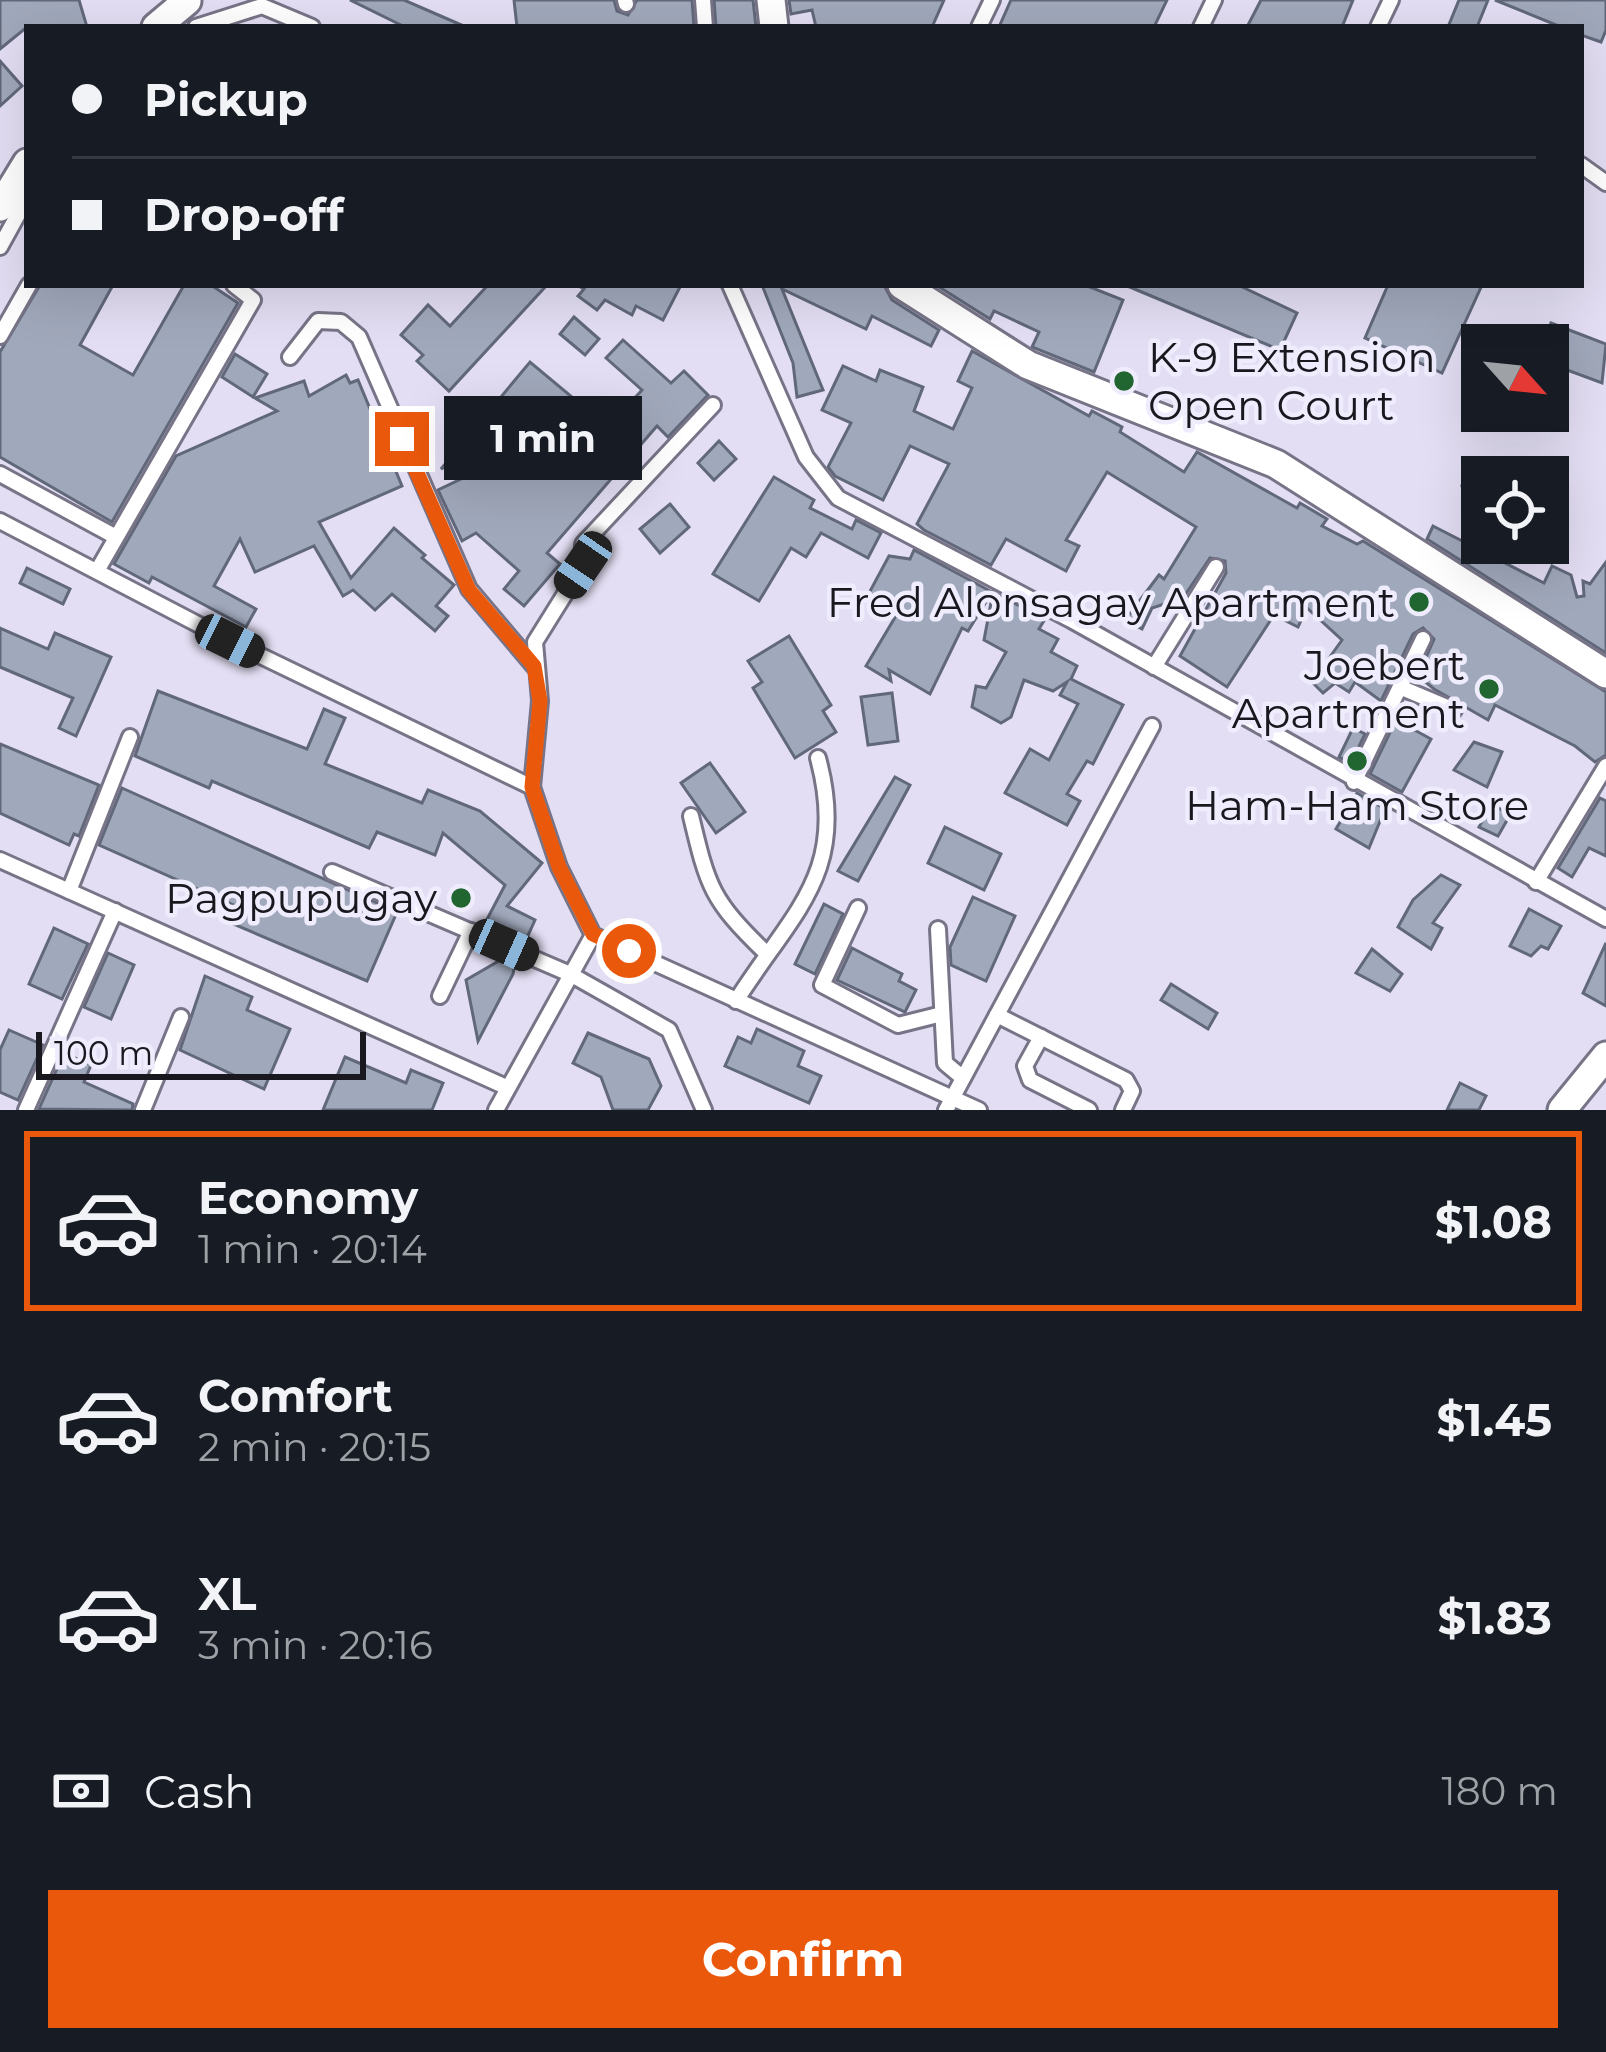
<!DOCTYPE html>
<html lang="en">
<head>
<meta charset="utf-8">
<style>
	body { margin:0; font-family:Montserrat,sans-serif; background:#20242c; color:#f1f3f6; height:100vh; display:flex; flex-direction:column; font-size:45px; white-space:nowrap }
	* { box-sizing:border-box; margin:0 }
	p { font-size:39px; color:#9ea1a6 }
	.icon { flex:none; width:66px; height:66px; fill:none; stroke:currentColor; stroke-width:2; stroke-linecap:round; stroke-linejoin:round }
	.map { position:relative; height:1110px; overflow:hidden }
	.sheet { display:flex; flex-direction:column; background:#171b24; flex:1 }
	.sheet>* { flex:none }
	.banner { position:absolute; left:24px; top:24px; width:1560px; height:264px; border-radius:0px; box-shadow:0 12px 48px #0002; display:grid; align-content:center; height:264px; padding:0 48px; background:#171b24 }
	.needle { width:78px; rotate:117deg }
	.tools { position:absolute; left:1461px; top:324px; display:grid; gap:24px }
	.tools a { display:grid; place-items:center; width:108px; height:108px; border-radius:0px; background:#171b24; box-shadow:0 12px 48px #0002; font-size:60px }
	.scale { position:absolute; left:36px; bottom:30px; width:330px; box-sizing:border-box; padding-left:12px; border:6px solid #19181f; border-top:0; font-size:33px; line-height:42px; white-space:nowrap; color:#19181f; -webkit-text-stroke:9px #efecfd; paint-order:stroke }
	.end { position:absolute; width:54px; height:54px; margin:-27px; border:15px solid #ea580c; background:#fff; box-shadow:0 0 0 6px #fff }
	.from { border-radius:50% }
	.bubble { position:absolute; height:84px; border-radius:0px; background:#171b24; box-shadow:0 12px 48px #0002; font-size:39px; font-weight:700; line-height:84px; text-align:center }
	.car { position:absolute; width:36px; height:72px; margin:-36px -18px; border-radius:15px; box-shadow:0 0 9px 3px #0007; background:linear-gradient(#222 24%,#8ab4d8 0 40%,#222 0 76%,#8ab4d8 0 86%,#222 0) }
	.banner b { display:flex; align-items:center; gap:42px; height:114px; font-size:45px }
	.banner b+b { border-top:3px solid #363941 }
	.banner i { width:30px; height:30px; background:#f1f3f6 }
	ul { padding:21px 0 0; list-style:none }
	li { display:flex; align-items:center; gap:36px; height:180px; margin:0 24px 18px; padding:0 24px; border:6px solid transparent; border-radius:0px }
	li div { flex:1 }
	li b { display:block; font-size:45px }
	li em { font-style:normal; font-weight:700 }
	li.on { border-color:#ea580c }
	li>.icon { width:108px; height:108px; stroke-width:1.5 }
	.pay { display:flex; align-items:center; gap:30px; height:132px; padding:0 48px; font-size:45px }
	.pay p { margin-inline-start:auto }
	.action { display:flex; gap:24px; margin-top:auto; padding:24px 48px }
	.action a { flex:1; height:138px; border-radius:0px; background:#ea580c; color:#fff; font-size:48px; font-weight:700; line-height:138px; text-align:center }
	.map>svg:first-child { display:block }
	.building { fill:#a0a8bb; stroke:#61687a; stroke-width:3 }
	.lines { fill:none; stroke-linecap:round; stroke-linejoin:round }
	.service-casing { stroke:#787487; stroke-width:20 }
	.minor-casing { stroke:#787487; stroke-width:33 }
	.service { stroke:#fff; stroke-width:14 }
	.minor { stroke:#fff; stroke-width:27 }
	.route { stroke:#ea580c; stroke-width:15 }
	.poi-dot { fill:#216631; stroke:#efecfd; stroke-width:4.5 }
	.labels { text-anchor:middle; stroke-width:9; stroke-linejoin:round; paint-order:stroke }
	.poi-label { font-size:42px; fill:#19181f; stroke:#efecfd; text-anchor:end }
</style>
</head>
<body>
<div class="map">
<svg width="1606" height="1110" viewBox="0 0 1606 1110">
	<rect width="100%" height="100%" fill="#e3def3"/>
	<g class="building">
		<path d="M0 0H79L87 27H27L0 49Z"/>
		<path d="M350 0H404L466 27H405Z"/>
		<path d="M514 0H614L617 11 628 15 637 0H692L694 27H517Z"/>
		<path d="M714 0H753L756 27H716Z"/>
		<path d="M789 0H944L932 27H816L812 10 791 14Z"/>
		<path d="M1011 0H1167L1154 27H999Z"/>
		<path d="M1261 0H1353L1342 27H1247Z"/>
		<path d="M1459 0H1488L1477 27H1448Z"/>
		<path d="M1495 0H1606V30L1601 42 1581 35V27H1561Z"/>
		<path d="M0 61 22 86 0 106Z"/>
		<path d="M40 285H113L80 345 133 375 184 285H211L238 303 112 522 0 457V352Z"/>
		<path d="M488 285H547L449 391 417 361 423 355 401 335 428 305 450 326Z"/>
		<path d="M577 285H681L663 320 636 306 632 315 605 300 597 310 578 296 584 289Z"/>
		<path d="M762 285H884L892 300 939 330 931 346 872 316 866 329 782 289 823 390 797 397 793 363Z"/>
		<path d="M936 285H1085L1123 300 1094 372 1032 347 1039 332 994 311 990 319Z"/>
		<path d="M1125 285H1238L1297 313 1280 350Z"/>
		<path d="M1388 285H1482L1442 373 1365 338Z"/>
		<path d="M574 317 599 339 585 355 560 334Z"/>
		<path d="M1551 323 1606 344 1602 383 1548 363V345H1542Z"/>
		<path d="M623 340 671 383 684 371 708 395 668 437 657 426 547 553 560 564 524 606 504 589 519 571 476 533 462 541 438 490 480 470 466 458 441 469 530 362 597 418 607 406 618 416 642 390 606 358Z"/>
		<path d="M972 351 1089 416 1092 411 1122 427 1120 432 1184 472 1197 452 1297 508 1300 503 1327 519 1322 526 1357 544 1363 541 1606 692V755L1595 762 1575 746 1495 705 1488 720 1434 689 1418 676 1434 639 1423 628 1413 634 1381 701 1355 682 1349 692 1335 683 1323 693 1312 682 1342 640 1307 608 1298 627 1274 615 1227 687 1180 656 1226 573 1225 561 1210 558 1183 598 1152 608 1142 629 1125 620 1159 575 1164 579 1196 527 1107 472 1066 540 1079 546 1066 571 1006 539 991 565 924 530 917 524 949 464 910 446 883 500 835 476 828 467 851 423 822 410 843 366 876 381 880 370 923 387 914 411 953 429 972 388 958 381Z"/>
		<path d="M235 354 267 374 253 397 222 377Z"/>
		<path d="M346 375 350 383 358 380 402 486 319 522 351 578 394 528 425 555 422 558 454 585 436 606 448 616 435 631 392 594 375 610 353 590 343 596 314 546 255 572 240 539 214 586 256 609 246 627 152 577 149 583 114 564 176 456 277 411 255 398 304 381 309 396Z"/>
		<path d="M719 441 736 459 714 480 698 463Z"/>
		<path d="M774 477 814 500 810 508 852 529 856 520 881 533 868 558 821 533 806 557 791 548 759 601 713 574Z"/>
		<path d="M1482 482V499L1466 503 1462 486Z"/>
		<path d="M670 504 689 527 660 553 640 529Z"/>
		<path d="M1433 526 1544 583 1552 566 1571 575 1577 597 1584 596 1583 581 1590 584 1606 562V653L1427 539Z"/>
		<path d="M914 550 992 592 968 631 962 628 930 694 889 670 891 681 866 666 900 609 869 593 889 556 910 559Z"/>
		<path d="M27 568 70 589 63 604 20 583Z"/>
		<path d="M993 592 1045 619 1039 629 1058 639 1051 652 1077 666 1071 679 1123 705 1093 764 1087 761 1067 794 1080 801 1067 825 1005 793 1030 749 1049 760 1078 704 1060 695 1067 682 1053 691 1024 680 1011 717 1001 723 972 707 976 686 986 688 1006 652 984 640Z"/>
		<path d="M0 628 48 649 55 633 111 657 76 736 59 728 73 698 0 667Z"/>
		<path d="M789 636 831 705 823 711 836 732 795 758 753 688 762 682 748 661Z"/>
		<path d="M158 691 307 749 324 709 345 718 325 764 422 803 428 790 480 811 542 863 507 906 535 920 525 942 484 925 505 885 443 833 435 855 377 832 369 848 212 781 209 788 135 756Z"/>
		<path d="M892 693 898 741 868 745 861 697Z"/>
		<path d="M1396 720 1431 739 1402 792 1370 774Z"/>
		<path d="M1353 728 1365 734 1351 763 1339 757Z"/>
		<path d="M1474 742 1502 752 1487 787 1454 770Z"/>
		<path d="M0 744 99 785 79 836 74 834 69 845 0 813Z"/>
		<path d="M710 763 745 812 716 833 681 783Z"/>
		<path d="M895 777 910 785 858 881 838 871Z"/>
		<path d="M122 788 397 912 367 981 231 923 238 907 99 845Z"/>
		<path d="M1357 793 1385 809 1369 848 1336 829Z"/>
		<path d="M1600 798 1606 801V856L1589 848 1572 877 1558 868Z"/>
		<path d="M1492 804 1510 815 1498 836 1479 827Z"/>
		<path d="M945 827 1001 854 984 890 928 863Z"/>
		<path d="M1441 875 1460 885 1433 923 1442 928 1431 949 1398 927 1413 900Z"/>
		<path d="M973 897 1015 916 986 981 951 965 950 947Z"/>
		<path d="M824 904 843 914 815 974 795 964Z"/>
		<path d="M1529 909 1561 926 1548 949 1541 946 1531 956 1510 946Z"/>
		<path d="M54 928 88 944 62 999 29 984Z"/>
		<path d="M1606 943V1006L1583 993Z"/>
		<path d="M852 948 902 974 899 981 916 990 905 1012 837 980Z"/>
		<path d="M1372 949 1402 974 1390 991 1356 973Z"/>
		<path d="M108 953 134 965 111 1019 84 1007Z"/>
		<path d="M504 958 515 963 513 974 478 1041 466 980Z"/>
		<path d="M205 976 252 997 247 1010 290 1029 264 1089 180 1050Z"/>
		<path d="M1171 984 1217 1013 1208 1029 1161 1000Z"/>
		<path d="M757 1029 804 1051 798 1066 821 1076 809 1103 725 1066 738 1037 751 1043Z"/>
		<path d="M9 1030 43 1045 18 1100 0 1092V1050Z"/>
		<path d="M588 1033 649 1059 661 1086 648 1110H613L601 1077 573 1063Z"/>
		<path d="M64 1053 91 1065 84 1082 133 1104 132 1110 39 1109Z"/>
		<path d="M345 1057 406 1083 411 1070 443 1083 432 1110H323Z"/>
		<path d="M1460 1083 1486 1096 1479 1110H1447Z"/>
	</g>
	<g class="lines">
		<g class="service-casing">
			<g id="service">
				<path d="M625 0 626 4"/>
				<path d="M703 0 705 27"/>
				<path d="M196 27 262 6 312 27"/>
				<path d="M979 27 992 0"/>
				<path d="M1201 27 1214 0"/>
				<path d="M1378 27 1391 0"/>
				<path d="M1581 165 1606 183"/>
				<path d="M0 247 27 198"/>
				<path d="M730 285 806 457 838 498 1071 620 1606 919"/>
				<path d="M0 336 29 285"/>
				<path d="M290 357 318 321 341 322 359 337 469 589 534 666"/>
				<path d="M713 405 583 544V565L535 642 540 701 532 787 559 867 593 935 979 1110"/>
				<path d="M0 474 116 537"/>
				<path d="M0 521 230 641 532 787"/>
				<path d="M97 571 253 300 234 285"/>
				<path d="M1154 667 1216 567"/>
				<path d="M1402 688 1454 710"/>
				<path d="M1354 782 1423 639"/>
				<path d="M691 816C708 887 711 900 766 953"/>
				<path d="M0 860 506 1087"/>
				<path d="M332 872 570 974 669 1030 704 1110"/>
				<path d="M1536 882 1606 766"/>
				<path d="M69 891 130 737"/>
				<path d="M858 908 822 985 898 1025 942 1014"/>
				<path d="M938 929 945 1063 963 1078"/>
				<path d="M440 996 471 931"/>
				<path d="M736 1001C793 911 849 873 818 758"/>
				<path d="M997 1015 1126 1080 1132 1091 1123 1110"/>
				<path d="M1041 1037 1025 1066 1030 1080 1089 1110"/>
				<path d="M26 1110 115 911"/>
				<path d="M143 1110 181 1017"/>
				<path d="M496 1110 593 935"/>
				<path d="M946 1110 1152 726"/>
			</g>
		</g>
		<g class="minor-casing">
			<g id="minor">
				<path d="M771 0 774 27"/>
				<path d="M156 27 187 1"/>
				<path d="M0 207 27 163"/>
				<path d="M902 285 1028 365 1276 464 1606 674"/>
				<path d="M1562 1110 1606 1056"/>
			</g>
		</g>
		<use href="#service" class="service"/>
		<use href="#minor" class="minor"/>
	</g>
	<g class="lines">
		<path class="route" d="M402 439 469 590 534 666 540 701 532 787 559 867 593 934 629 951"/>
	</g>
	<g class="poi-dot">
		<circle cx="1124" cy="381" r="12"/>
		<circle cx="1419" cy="602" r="12"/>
		<circle cx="1489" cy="689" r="12"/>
		<circle cx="1357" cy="761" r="12"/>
		<circle cx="461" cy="898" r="12"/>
	</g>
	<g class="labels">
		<g class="poi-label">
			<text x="1148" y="372" text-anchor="start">K-9 Extension<tspan x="1148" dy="48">Open Court</tspan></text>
			<text x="1395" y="617">Fred Alonsagay Apartment</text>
			<text x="1465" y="680">Joebert<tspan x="1465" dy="48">Apartment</tspan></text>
			<text x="1357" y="820" text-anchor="middle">Ham-Ham Store</text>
			<text x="437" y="913">Pagpupugay</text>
		</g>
	</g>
</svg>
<div class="tools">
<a><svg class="needle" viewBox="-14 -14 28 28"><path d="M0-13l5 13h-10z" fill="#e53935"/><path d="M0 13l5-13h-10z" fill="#9ea1a6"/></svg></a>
<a><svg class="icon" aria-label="locate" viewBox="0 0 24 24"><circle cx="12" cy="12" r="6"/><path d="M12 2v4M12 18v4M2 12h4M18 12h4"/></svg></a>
</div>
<div class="scale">100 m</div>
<i class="end from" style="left:629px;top:951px"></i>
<i class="end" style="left:402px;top:439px"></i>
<div class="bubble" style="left:444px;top:396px;width:198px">1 min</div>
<i class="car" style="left:583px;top:565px;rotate:214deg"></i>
<i class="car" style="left:230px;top:641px;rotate:116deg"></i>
<i class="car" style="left:504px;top:945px;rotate:114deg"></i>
<div class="banner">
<b><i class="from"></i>Pickup</b>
<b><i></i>Drop-off</b>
</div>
</div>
<section class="sheet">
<ul>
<li class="on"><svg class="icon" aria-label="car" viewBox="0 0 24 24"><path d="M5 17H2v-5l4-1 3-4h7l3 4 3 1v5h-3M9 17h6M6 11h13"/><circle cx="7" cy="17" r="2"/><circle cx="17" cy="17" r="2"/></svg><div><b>Economy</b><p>1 min · 20:14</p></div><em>$1.08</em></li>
<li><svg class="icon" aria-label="car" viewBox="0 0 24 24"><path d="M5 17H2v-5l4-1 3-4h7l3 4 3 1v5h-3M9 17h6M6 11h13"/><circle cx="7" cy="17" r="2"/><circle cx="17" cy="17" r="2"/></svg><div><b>Comfort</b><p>2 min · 20:15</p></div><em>$1.45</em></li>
<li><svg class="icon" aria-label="car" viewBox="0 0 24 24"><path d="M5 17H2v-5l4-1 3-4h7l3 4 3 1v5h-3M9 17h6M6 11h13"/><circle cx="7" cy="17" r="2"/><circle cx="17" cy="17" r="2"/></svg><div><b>XL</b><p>3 min · 20:16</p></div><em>$1.83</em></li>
</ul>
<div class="pay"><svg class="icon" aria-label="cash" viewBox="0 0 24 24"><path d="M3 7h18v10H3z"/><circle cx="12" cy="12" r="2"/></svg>Cash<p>180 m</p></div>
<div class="action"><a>Confirm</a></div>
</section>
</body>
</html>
